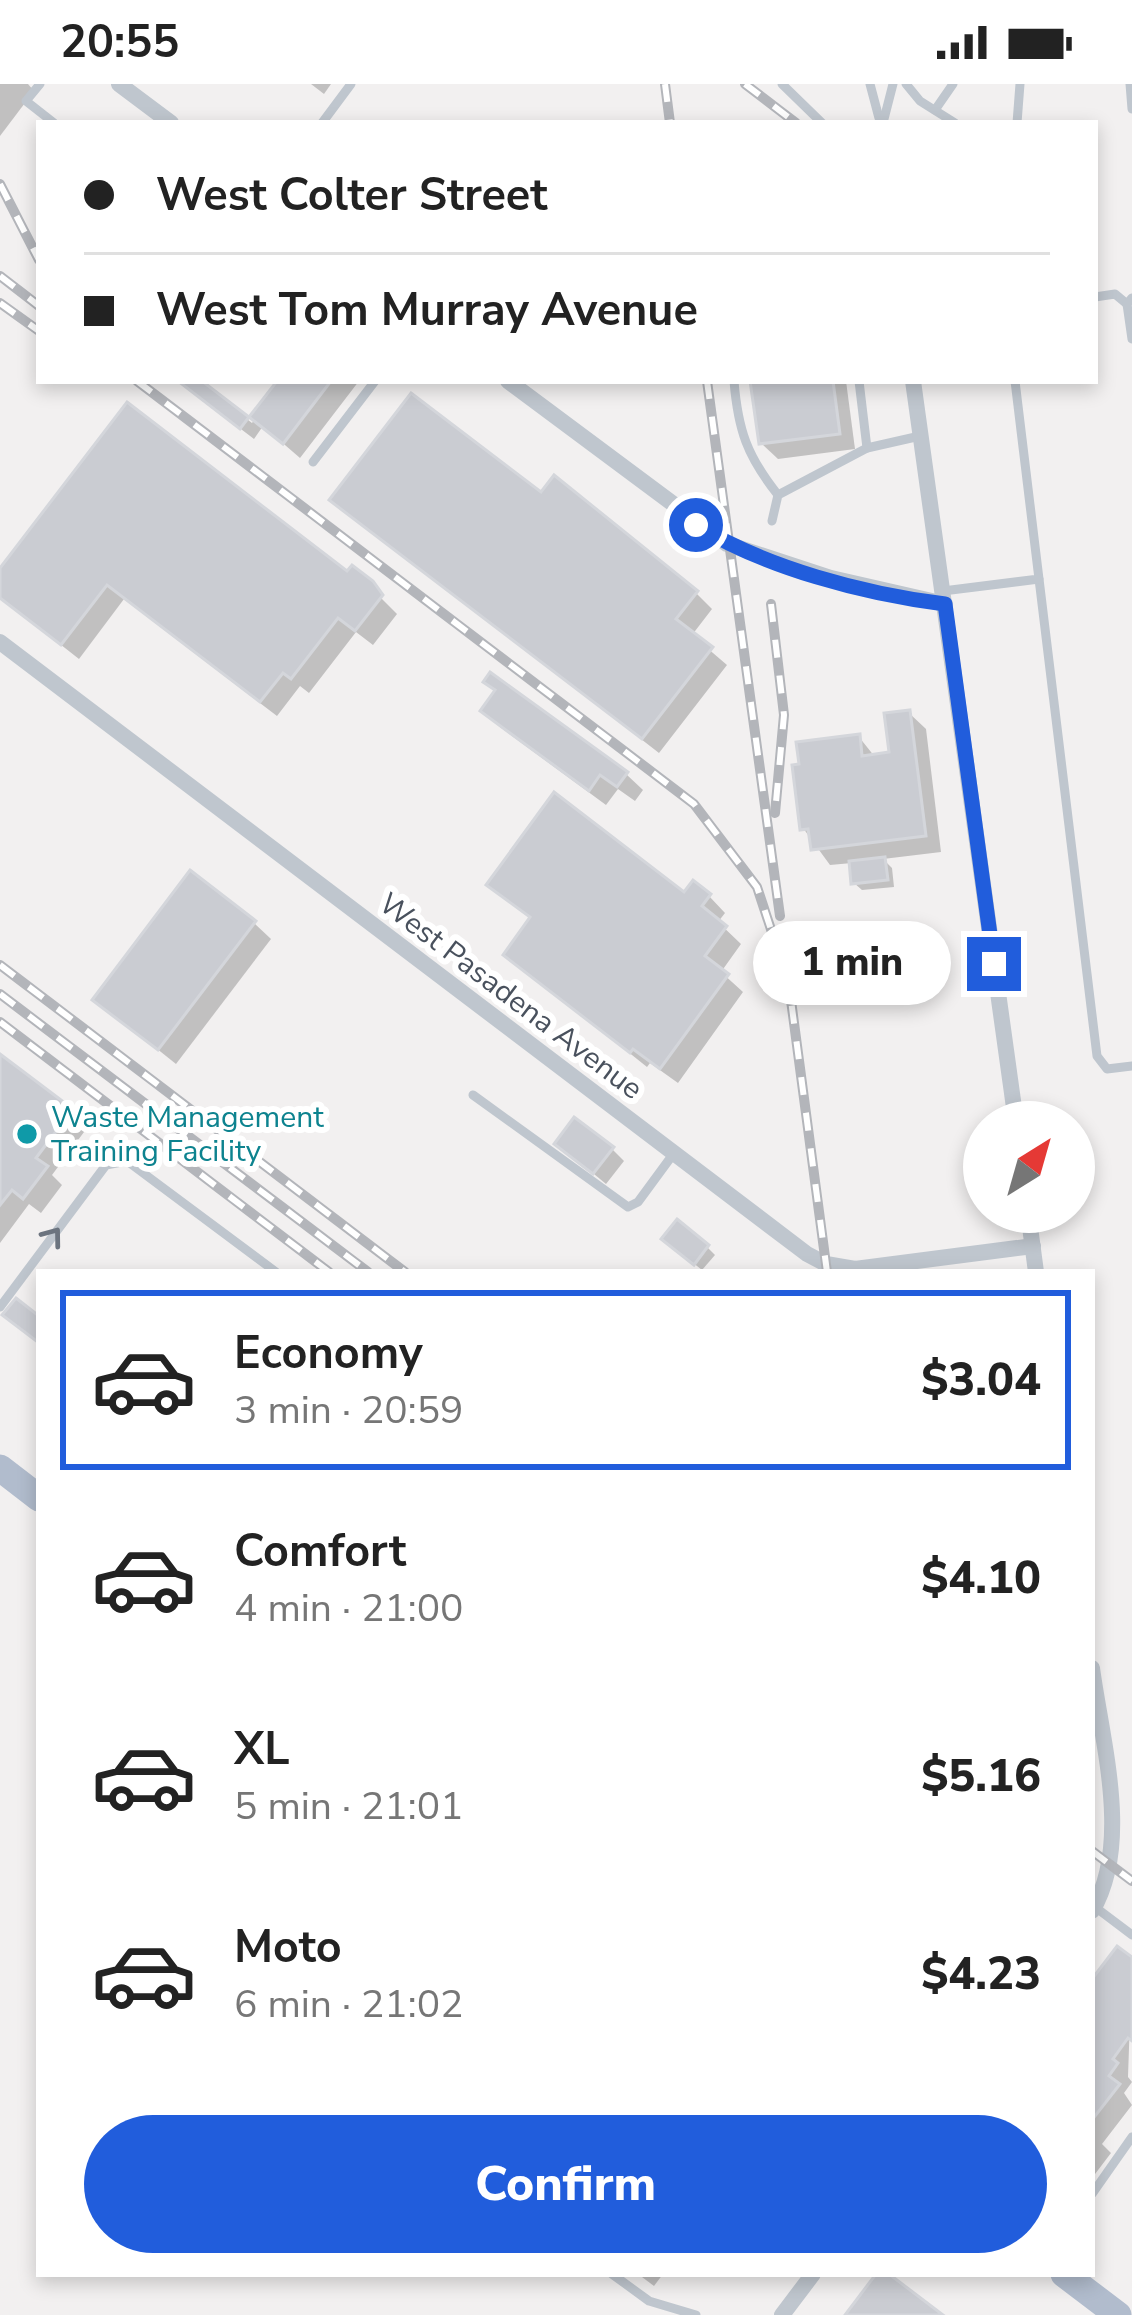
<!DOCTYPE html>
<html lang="en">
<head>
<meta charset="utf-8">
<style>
	body { margin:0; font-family:"Nunito Sans",sans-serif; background:#f2f2f2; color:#222; height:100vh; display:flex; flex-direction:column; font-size:45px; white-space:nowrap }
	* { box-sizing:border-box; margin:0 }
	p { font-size:39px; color:#767676 }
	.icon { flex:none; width:66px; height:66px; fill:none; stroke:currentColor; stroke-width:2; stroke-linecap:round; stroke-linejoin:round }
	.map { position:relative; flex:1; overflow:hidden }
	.details { position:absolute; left:36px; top:1185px; width:1059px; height:1008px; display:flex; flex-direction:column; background:#fff; border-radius:0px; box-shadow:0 6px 18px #0003 }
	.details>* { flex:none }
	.banner { position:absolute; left:36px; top:36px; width:1062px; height:264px; border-radius:0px; box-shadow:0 6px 18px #0003; display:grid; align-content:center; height:264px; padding:0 48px; background:#fff }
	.needle { width:78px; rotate:37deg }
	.buttons { position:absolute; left:963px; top:1017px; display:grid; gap:24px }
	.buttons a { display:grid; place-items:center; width:132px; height:132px; border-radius:50%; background:#fff; box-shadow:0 6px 18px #0003; font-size:60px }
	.end { position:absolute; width:54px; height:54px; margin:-27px; border:15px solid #215ddc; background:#fff; box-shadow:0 0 0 6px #fff }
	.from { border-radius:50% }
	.bubble { position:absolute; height:84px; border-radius:42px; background:#fff; box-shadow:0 6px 18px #0003; font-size:39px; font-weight:800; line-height:84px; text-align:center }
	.banner b { display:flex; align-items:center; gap:42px; height:114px; font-size:45px }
	.banner b+b { border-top:3px solid #e0e0e0 }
	.banner i { width:30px; height:30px; background:#222 }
	ul { padding:21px 0 0; list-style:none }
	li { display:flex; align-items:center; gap:36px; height:180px; margin:0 24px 18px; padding:0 24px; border:6px solid transparent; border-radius:0px }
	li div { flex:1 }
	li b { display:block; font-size:45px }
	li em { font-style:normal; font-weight:800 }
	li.current { border-color:#215ddc }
	li>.icon { width:108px; height:108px; stroke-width:1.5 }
	.button { display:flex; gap:24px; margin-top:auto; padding:24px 48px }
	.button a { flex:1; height:138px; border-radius:72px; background:#215ddc; color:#fff; font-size:48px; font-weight:800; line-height:138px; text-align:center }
	.status { display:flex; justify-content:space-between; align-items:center; height:84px; padding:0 60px; background:#fff; direction:ltr }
	.status svg { height:33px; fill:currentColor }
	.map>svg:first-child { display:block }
	.shadow { fill:#0003 }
	.building { fill:#caccd2; stroke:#d4d6db; stroke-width:3 }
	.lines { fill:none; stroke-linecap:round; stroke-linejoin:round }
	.lane { stroke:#bfc6ce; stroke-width:9 }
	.street { stroke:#bfc6ce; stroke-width:16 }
	.primary { stroke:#b1bccd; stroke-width:27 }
	.rail-casing { stroke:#b3b5ba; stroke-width:10 }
	.rail { stroke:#fff; stroke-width:6; stroke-dasharray:18; stroke-linecap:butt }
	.oneway { stroke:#6c747f }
	.route { stroke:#215ddc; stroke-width:15 }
	.culture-dot { fill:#0f9aa8; stroke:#fff; stroke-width:4.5 }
	.labels { text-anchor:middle; stroke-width:12; stroke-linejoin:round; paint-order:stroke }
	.street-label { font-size:30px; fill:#49515d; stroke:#fff }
	.culture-label { font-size:30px; fill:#0d838f; stroke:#fff; text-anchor:start }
</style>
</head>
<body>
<div class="status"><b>20:55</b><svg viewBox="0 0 49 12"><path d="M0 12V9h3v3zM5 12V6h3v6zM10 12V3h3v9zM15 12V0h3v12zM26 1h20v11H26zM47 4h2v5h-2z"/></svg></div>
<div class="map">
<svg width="1132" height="2231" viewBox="0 0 1132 2231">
	<rect width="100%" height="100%" fill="#f2f0f0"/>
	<g class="shadow">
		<path d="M0 0H28L34 7 0 52Z"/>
		<path d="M311 0H331L324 10Z"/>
		<path d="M178 297H197L252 339 281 297H359L300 374 263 342 254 355Z"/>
		<path d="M753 297H846L855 365 778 375 761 359Z"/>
		<path d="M541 413 696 509 712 525 692 551 727 581 659 669 333 416Z"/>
		<path d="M352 485 397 530 373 561 356 548 309 609 300 602 277 632 124 515 79 575 0 513V489L348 491Z"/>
		<path d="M491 592 626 690 643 706 635 717 618 705 606 721 500 643 484 627 497 608Z"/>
		<path d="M909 629 926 645 941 768 883 775 892 784 894 803 862 806 854 799 852 779 830 781 803 744 859 653 875 673 892 671Z"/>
		<path d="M490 801 709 812 725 829 718 838 741 860 721 888 743 908 678 999 650 979 647 983 507 871 532 836Z"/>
		<path d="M254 839 271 855 176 980 96 916Z"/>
		<path d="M0 974 87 1044 52 1091 62 1101 41 1129 29 1120 0 1159Z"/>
		<path d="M558 1060 612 1065 624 1077 606 1100Z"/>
		<path d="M672 1162 707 1163 715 1171 702 1186Z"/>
		<path d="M1132 1877 1128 1993 1132 1998 1124 2009 1132 2021 1102 2060 1111 2069 1092 2094V1900Z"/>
		<path d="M638 2190H663L654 2202Z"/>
	</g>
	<g class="building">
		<path d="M178 297H202L249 333 240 345Z"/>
		<path d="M277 297H331L283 360 249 333Z"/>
		<path d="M750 297H833L840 350 759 360Z"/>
		<path d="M411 309 541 408 554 391 698 507 676 535 713 563 642 655 329 416Z"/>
		<path d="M127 318 347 487 352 481 373 497 383 511 355 547 338 534 291 595 283 589 260 618 107 501 61 561 0 514V484Z"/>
		<path d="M490 588 628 688 617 703 600 691 589 707 480 627 495 606 483 598Z"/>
		<path d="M910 626 926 752 811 766 808 745 800 746 792 681 799 680 796 658 860 650 862 672 889 668 884 629Z"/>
		<path d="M554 708 684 808 693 796 711 810 702 822 727 842 705 872 729 890 660 985 633 965 630 969 503 871 530 833 486 801Z"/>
		<path d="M885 773 888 796 851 800 849 777Z"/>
		<path d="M190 786 256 837 158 966 92 916Z"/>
		<path d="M0 970 73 1025 36 1074 48 1082 23 1115 12 1106 0 1121Z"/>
		<path d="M574 1033 614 1063 593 1090 554 1060Z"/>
		<path d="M677 1135 709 1161 694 1181 661 1155Z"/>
		<path d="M16 1214 39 1232V1259L2 1231Z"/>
		<path d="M1117 1862 1132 1873V1957L1128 1954 1113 1975 1118 1979 1109 1992 1120 2000 1092 2036V1895Z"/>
		<path d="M876 2190H889L943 2231H845Z"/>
	</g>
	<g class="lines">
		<g class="lane">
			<path d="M40 0 26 17 54 39"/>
			<path d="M782 0 822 39"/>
			<path d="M870 0 879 34"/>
			<path d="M906 0 920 17 955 39"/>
			<path d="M1130 0 1132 25"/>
			<path d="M935 26 953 0"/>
			<path d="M322 39 351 0"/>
			<path d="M883 39 893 0"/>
			<path d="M1017 39 1020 0"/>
			<path d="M1095 213 1115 210 1127 220"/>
			<path d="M1132 214 1127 220 1132 255"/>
			<path d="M734 297C738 346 747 372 778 411"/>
			<path d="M867 364 920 352"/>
			<path d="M313 378 375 297"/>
			<path d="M772 437 778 411 867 364 859 297"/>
			<path d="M1039 495 1097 972 1107 985 1132 982"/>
			<path d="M943 507 1039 495 1015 297"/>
			<path d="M473 1011 628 1123 638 1118 674 1069"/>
			<path d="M0 1223 106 1081 127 1077 276 1188"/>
			<path d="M1095 1823 1132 1851"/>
			<path d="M1092 2110 1132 2053"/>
			<path d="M612 2190 649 2217 696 2231"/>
		</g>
		<g class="street">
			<path d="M119 0 171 39"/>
			<path d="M508 297 727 460 831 494 945 520"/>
			<path d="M913 297 1016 1038"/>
			<path d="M0 558 807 1170 826 1180 855 1185 1033 1162"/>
			<path d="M1028 1128 1036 1188"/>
			<path d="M1092 1584C1102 1658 1132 1760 1092 1827"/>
			<path d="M782 2231 813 2190"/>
		</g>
		<g class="primary">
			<path d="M0 1384 39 1414"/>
			<path d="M1064 2190 1118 2231"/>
		</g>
		<g class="rail-casing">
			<g id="rail">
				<path d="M665 0 670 39"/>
				<path d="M745 0 796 39"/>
				<path d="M0 100 39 176"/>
				<path d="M0 192 39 222"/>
				<path d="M0 219 39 247"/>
				<path d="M137 297 694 720 757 803 789 900"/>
				<path d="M707 297 780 832"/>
				<path d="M771 520 784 631 775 729"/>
				<path d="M0 881 405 1188"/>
				<path d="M787 886 827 1188"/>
				<path d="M0 910 368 1188"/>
				<path d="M0 938 329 1188"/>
				<path d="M1092 1767 1132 1797"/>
			</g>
		</g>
		<use href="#rail" class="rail"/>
	</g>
	<defs><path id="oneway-chevron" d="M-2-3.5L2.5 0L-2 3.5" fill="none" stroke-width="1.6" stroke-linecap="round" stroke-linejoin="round" transform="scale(3)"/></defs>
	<use class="oneway" href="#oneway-chevron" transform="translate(53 1152) rotate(-53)"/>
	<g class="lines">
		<path class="route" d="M696 441C766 484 864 510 945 520L994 880"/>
	</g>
	<circle class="culture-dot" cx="27" cy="1050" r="12"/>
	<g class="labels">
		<g class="street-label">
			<text transform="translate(511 912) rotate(37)" y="10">West Pasadena Avenue</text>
		</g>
		<g class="culture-label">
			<text x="51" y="1043">Waste Management<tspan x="51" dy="34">Training Facility</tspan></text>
		</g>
	</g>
</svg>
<div class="buttons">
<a><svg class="needle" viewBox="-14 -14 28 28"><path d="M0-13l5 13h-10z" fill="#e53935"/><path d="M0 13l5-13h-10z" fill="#767676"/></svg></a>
</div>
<i class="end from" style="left:696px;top:441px"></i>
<i class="end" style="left:994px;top:880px"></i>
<div class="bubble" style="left:753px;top:837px;width:198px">1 min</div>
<div class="banner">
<b><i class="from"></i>West Colter Street</b>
<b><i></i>West Tom Murray Avenue</b>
</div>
<section class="details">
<ul>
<li class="current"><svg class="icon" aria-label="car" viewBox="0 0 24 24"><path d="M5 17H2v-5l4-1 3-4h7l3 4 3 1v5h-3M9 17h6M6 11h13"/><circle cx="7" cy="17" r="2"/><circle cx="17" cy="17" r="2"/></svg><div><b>Economy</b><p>3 min · 20:59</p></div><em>$3.04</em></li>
<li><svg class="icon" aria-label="car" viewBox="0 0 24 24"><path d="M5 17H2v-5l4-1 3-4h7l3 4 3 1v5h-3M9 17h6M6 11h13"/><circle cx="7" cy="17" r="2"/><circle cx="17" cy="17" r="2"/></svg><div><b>Comfort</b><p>4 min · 21:00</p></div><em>$4.10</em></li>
<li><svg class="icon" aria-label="car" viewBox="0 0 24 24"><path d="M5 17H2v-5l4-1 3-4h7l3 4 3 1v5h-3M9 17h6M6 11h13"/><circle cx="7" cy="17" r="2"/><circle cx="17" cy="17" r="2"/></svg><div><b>XL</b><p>5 min · 21:01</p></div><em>$5.16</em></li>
<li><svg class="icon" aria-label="car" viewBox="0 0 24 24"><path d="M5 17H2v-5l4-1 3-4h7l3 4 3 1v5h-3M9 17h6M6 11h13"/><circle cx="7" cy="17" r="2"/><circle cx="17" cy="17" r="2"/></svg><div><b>Moto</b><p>6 min · 21:02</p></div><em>$4.23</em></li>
</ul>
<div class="button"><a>Confirm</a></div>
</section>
</div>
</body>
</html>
